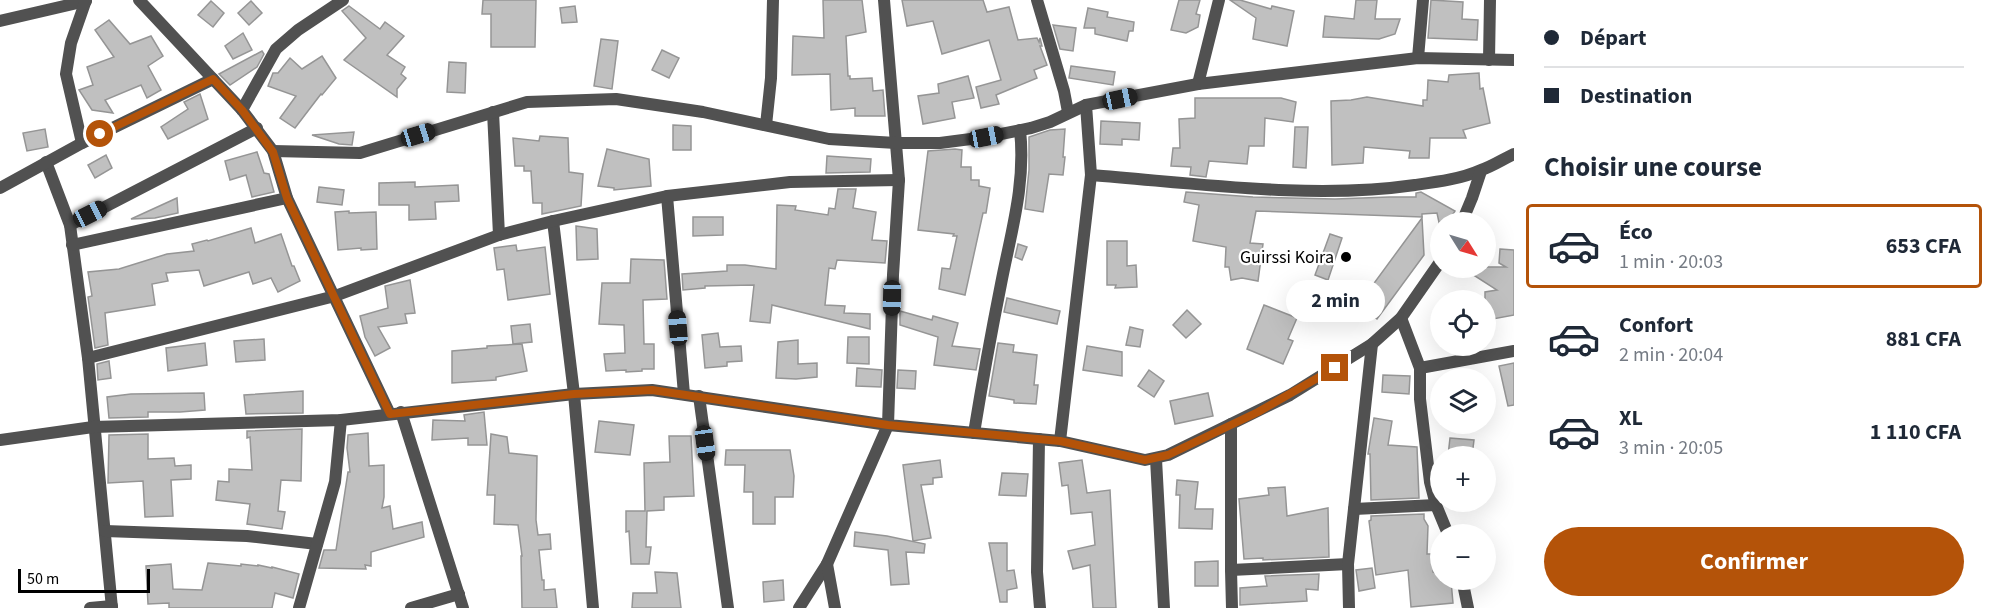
<!DOCTYPE html>
<html lang="fr">
<head>
<meta charset="utf-8">
<style>
	body { margin:0; font-family:"Source Sans 3",sans-serif; background:#f2f2f3; color:#1f2937; height:100vh; display:flex; flex-direction:column; font-size:22px; white-space:nowrap }
	* { box-sizing:border-box; margin:0 }
	p { font-size:20px; color:#747a83 }
	.icon { flex:none; width:33px; height:33px; fill:none; stroke:currentColor; stroke-width:2; stroke-linecap:round; stroke-linejoin:round }
	.map { position:relative; flex:1; overflow:hidden }
	.details { display:flex; flex-direction:column; background:#fff; width:480px }
	.details>* { flex:none }
	.banner { display:grid; align-content:center; height:132px; padding:0 30px; background:#fff }
	.needle { width:39px; rotate:127deg }
	.fabs { position:absolute; left:1430px; top:212px; display:grid; gap:12px }
	.fabs a { display:grid; place-items:center; width:66px; height:66px; border-radius:50%; background:#fff; box-shadow:0 6px 24px #0002; font-size:30px }
	.scale { position:absolute; left:18px; bottom:15px; width:132px; box-sizing:border-box; padding-left:6px; border:3px solid #000; border-top:0; font-size:16px; line-height:21px; white-space:nowrap; color:#000; -webkit-text-stroke:4px #fff; paint-order:stroke }
	.end { position:absolute; width:27px; height:27px; margin:-14px; border:8px solid #b45309; background:#fff; box-shadow:0 0 0 3px #fff }
	.from { border-radius:50% }
	.bubble { position:absolute; height:42px; border-radius:21px; background:#fff; box-shadow:0 6px 24px #0002; font-size:20px; font-weight:700; line-height:42px; text-align:center }
	.car { position:absolute; width:18px; height:36px; margin:-18px -9px; border-radius:8px; box-shadow:0 0 4px 2px #0007; background:linear-gradient(#222 24%,#8ab4d8 0 40%,#222 0 76%,#8ab4d8 0 86%,#222 0) }
	.banner b { display:flex; align-items:center; gap:21px; height:57px; font-size:22px }
	.banner b+b { border-top:2px solid #e0e1e3 }
	.banner i { width:15px; height:15px; background:#1f2937 }
	ul { padding:0; list-style:none }
	li { display:flex; align-items:center; gap:18px; height:84px; margin:0 12px 9px; padding:0 18px; border:3px solid transparent; border-radius:6px }
	li div { flex:1 }
	li b { display:block; font-size:22px }
	li em { font-style:normal; font-weight:700 }
	li.selected { border-color:#b45309 }
	li>.icon { width:54px; height:54px; stroke-width:1.5 }
	h2 { padding:0 30px; font-size:27px; line-height:72px }
	.cta { display:flex; gap:12px; margin-top:auto; padding:12px 30px }
	.cta a { flex:1; height:69px; border-radius:36px; background:#b45309; color:#fff; font-size:24px; font-weight:700; line-height:69px; text-align:center }
	main { display:flex; flex:1; min-height:0 }
	.map>svg:first-child { display:block }
	.building { fill:#c0c0c0; stroke:#959595; stroke-width:1.5 }
	.lines { fill:none; stroke-linecap:round; stroke-linejoin:round }
	.minor { stroke:#515151; stroke-width:12 }
	.route { stroke:#b45309; stroke-width:8 }
	.poi-dot { fill:#000; stroke:#fff; stroke-width:2 }
	.labels { text-anchor:middle; stroke-width:4.5; stroke-linejoin:round; paint-order:stroke }
	.poi-label { font-size:18px; fill:#000; stroke:#fff; text-anchor:end }
</style>
</head>
<body>
<main>
<div class="map">
<svg width="1514" height="608" viewBox="0 0 1514 608">
	<rect width="100%" height="100%" fill="#fff"/>
	<g class="building">
		<path d="M483 0H536L535 47H491V14H482Z"/>
		<path d="M823 0H862L866 32 846 36 848 76H850V79L872 78 873 91 883 90 885 116H855V108L831 110 830 74 792 75 793 36 824 38Z"/>
		<path d="M902 0H983L987 12 1009 7 1018 40 1037 38 1039 42 1040 38 1042 46H1040L1047 65 1034 70 1037 78 996 95 999 104 981 108 976 87 1001 80 989 40 942 54 933 21 907 26Z"/>
		<path d="M1179 0H1200L1196 14 1200 15 1198 27 1186 33 1171 30Z"/>
		<path d="M1230 0H1240L1271 9 1272 6 1294 11 1287 46 1253 39 1256 18Z"/>
		<path d="M1356 0H1377L1375 19H1400L1395 34 1379 39 1323 37 1325 16 1354 19Z"/>
		<path d="M1431 0 1463 2 1462 19 1478 20 1477 40 1428 38Z"/>
		<path d="M211 1 224 13 213 27 198 15Z"/>
		<path d="M251 1 262 13 249 25 238 13Z"/>
		<path d="M349 6 380 29 385 22 404 36 387 55 405 67 401 74 406 78 397 89V97L344 60 366 38 342 11Z"/>
		<path d="M575 6 577 22 562 23 560 8Z"/>
		<path d="M1088 8 1108 12 1107 17 1134 22 1133 31H1129L1127 41 1095 34V28H1084Z"/>
		<path d="M109 20 130 44 151 36 163 56 148 66 161 90 147 98 141 85 105 100 113 113 92 110 79 90 93 85 87 67 114 57 95 30Z"/>
		<path d="M1053 25 1076 28 1073 51 1060 49Z"/>
		<path d="M243 33 252 50 233 59 225 46Z"/>
		<path d="M601 39 618 41 612 89 594 86Z"/>
		<path d="M662 50 679 58 669 78 652 70Z"/>
		<path d="M262 51 264 54 257 67 230 85 219 74Z"/>
		<path d="M322 56 336 78 322 95 321 94 295 128 280 118 296 96 268 86 273 73H278L290 58 302 69Z"/>
		<path d="M449 62 466 63 465 93 447 92Z"/>
		<path d="M1071 66 1115 72 1113 85 1069 78Z"/>
		<path d="M1479 73 1480 89 1483 88 1490 123 1463 130 1466 138H1430L1429 158H1409L1410 151 1364 147 1363 163 1332 165 1331 101 1351 100 1367 97 1423 106V100H1427L1428 80 1448 82 1449 75Z"/>
		<path d="M968 76 974 98 952 102 955 118 923 124 918 96 939 93 938 84Z"/>
		<path d="M200 94 208 119 168 139 161 127 188 109 184 102Z"/>
		<path d="M1195 98H1281L1296 102 1293 122 1265 118 1264 146H1249L1247 164 1209 161 1206 177 1190 175 1191 167 1171 166 1173 148H1180L1179 119 1195 118Z"/>
		<path d="M1101 121 1140 123 1139 140 1122 139V145L1100 144Z"/>
		<path d="M673 125 691 126V150H673Z"/>
		<path d="M1295 127H1308L1306 168 1293 167Z"/>
		<path d="M45 129 48 147 27 151 23 133Z"/>
		<path d="M1065 129 1063 157H1065L1063 175 1049 174 1043 212 1025 209 1029 170V137L1050 130Z"/>
		<path d="M354 132 352 145 339 144 312 135Z"/>
		<path d="M540 136 568 138 569 172 583 174 581 206 542 214V203H533L531 171H524V166H515L513 138 539 141Z"/>
		<path d="M607 149 649 159 651 186 614 190V188L598 186Z"/>
		<path d="M955 149 962 150 961 167H971V180H979V186L990 188 986 213H983L965 295 939 289 942 268 950 269 957 236H953L954 234 918 230 928 151Z"/>
		<path d="M257 152 264 173 269 174 274 192 252 197 246 175 230 180 225 161Z"/>
		<path d="M106 155 112 168 95 178 88 165Z"/>
		<path d="M827 156 871 159 870 172 826 173Z"/>
		<path d="M415 182V187L458 185 459 201 435 202 436 219 409 220V205H379V183Z"/>
		<path d="M319 187 344 190 342 205 317 202Z"/>
		<path d="M838 189H856L853 208 876 212 872 240 887 241 885 263 837 260 835 269 829 268 825 305 845 306 844 313 870 314V329L772 305 770 323 750 321 754 285 705 286V288L683 290 682 274 727 271V265H745L776 269 777 205 796 206 795 210 828 215 829 208 835 209Z"/>
		<path d="M1186 192 1253 197 1335 199 1389 197H1416V193L1421 192 1455 211 1448 222H1440V227L1437 213 1422 214V217L1256 211 1250 243 1263 244 1258 281 1242 278 1231 280 1229 267H1225L1226 247 1193 241 1199 205 1184 202Z"/>
		<path d="M177 198 178 213 155 218 131 219Z"/>
		<path d="M349 211V213L376 212 377 249 361 250V248L338 250 335 212Z"/>
		<path d="M693 217H723V235L693 236Z"/>
		<path d="M1422 218 1424 255 1377 319 1358 305Z"/>
		<path d="M576 226 597 229 598 259 577 260Z"/>
		<path d="M251 228 255 243 281 234 292 266H294L300 281 278 292 271 278 253 284 249 272 204 286 199 270 166 273 168 281 152 284 155 305 105 313 108 345 95 348 88 297 92 296 88 272 119 269 167 254 194 251 192 244 207 240 208 241Z"/>
		<path d="M1330 234 1342 238 1328 280 1315 275Z"/>
		<path d="M1107 241H1127V266L1136 265 1137 287 1115 288 1116 285H1107Z"/>
		<path d="M1018 244 1027 247 1022 260 1015 257Z"/>
		<path d="M516 245 517 251 545 247 550 294 508 300 504 269 497 270 494 248Z"/>
		<path d="M1500 249 1514 250V315L1493 319 1491 310 1485 311V292L1497 290 1461 267H1506L1499 263Z"/>
		<path d="M631 259 664 260 667 299 643 300 644 344H654V369H642V371L626 372V370L606 371 604 354 625 353 624 325 599 324 602 283H630Z"/>
		<path d="M410 280 415 313 405 314 407 323 378 327 390 348 375 356 365 337 360 316 388 308 385 286Z"/>
		<path d="M1007 298 1060 311 1057 324 1004 312Z"/>
		<path d="M1264 305 1297 318 1288 339 1293 341 1283 364 1247 349Z"/>
		<path d="M1187 310 1201 324 1186 338 1173 325Z"/>
		<path d="M900 311 932 320 933 316 958 323 952 346 980 349 976 370 934 365 938 337 900 325Z"/>
		<path d="M530 324 532 342 513 344 511 326Z"/>
		<path d="M1130 327 1143 330 1140 347 1126 345Z"/>
		<path d="M718 333 720 347 741 346 742 361 727 362V366L705 368 702 335Z"/>
		<path d="M848 337H869V364L847 363Z"/>
		<path d="M264 339 265 360 236 362 234 341Z"/>
		<path d="M798 340V364L817 363V377L796 379 776 378 778 342Z"/>
		<path d="M205 343 207 365 168 371 166 348Z"/>
		<path d="M998 343 1014 345 1013 352 1037 355 1034 385H1038L1036 404 1014 403V400L989 396Z"/>
		<path d="M522 344 527 371 496 377V380L452 383V351L487 348V346Z"/>
		<path d="M1087 346 1122 352V376L1083 370Z"/>
		<path d="M109 361 111 378 98 380 97 364Z"/>
		<path d="M1514 363V405L1508 406 1499 366Z"/>
		<path d="M857 368 882 370 881 387 856 386Z"/>
		<path d="M898 370 916 371 915 389 897 388Z"/>
		<path d="M1149 370 1164 381 1154 397 1138 386Z"/>
		<path d="M1383 375 1410 376 1409 394 1382 392Z"/>
		<path d="M303 391V413L246 414 244 395Z"/>
		<path d="M204 393 205 410 180 412H148V417L109 418 107 397 131 394Z"/>
		<path d="M1208 393 1213 416 1175 424 1170 401Z"/>
		<path d="M484 412 487 445H468V438L432 440 433 420 465 421 464 415Z"/>
		<path d="M1374 418 1392 421 1388 445 1417 447 1419 498 1371 500 1370 454H1368Z"/>
		<path d="M599 421 634 425 630 455 595 452Z"/>
		<path d="M302 429 301 481 281 480 278 511 285 512 282 529 247 524 250 504 216 500 218 481 229 482V469L252 470 250 437 247 438V431Z"/>
		<path d="M368 433 369 466 384 465V497L382 508 390 506 393 529 422 522 424 537 371 552V566L365 565 366 569 319 568 324 550H336L348 472H350L347 448 348 435Z"/>
		<path d="M148 434V459L174 458 175 466 191 465V479L171 480 173 516 145 517 143 481 108 483 109 435Z"/>
		<path d="M491 434 507 437 509 453 537 456 536 520 538 535 550 534 551 549 539 550 542 580H544V590L555 589 557 608H522L521 556H522L518 525 494 524 495 495H487Z"/>
		<path d="M669 436H691L694 496 664 497V510L647 511 646 547H651L649 564H631L629 531 626 532V511H645L644 463 670 462Z"/>
		<path d="M1450 438 1474 440 1472 456H1448Z"/>
		<path d="M726 450H790L794 476 793 497H775V524H753V492H744L745 465H725Z"/>
		<path d="M940 460 942 477 933 478V484L921 485 931 538 913 541 903 465Z"/>
		<path d="M1082 460 1087 493 1110 490 1116 608H1093L1090 565 1073 569 1068 551 1095 545 1092 512 1071 514 1068 485 1062 486 1059 463Z"/>
		<path d="M1002 473 1028 474 1026 496 999 495Z"/>
		<path d="M1177 480 1198 482 1195 509H1213L1212 529 1179 528 1180 495H1176Z"/>
		<path d="M1285 487 1287 516 1328 508 1329 557 1263 560V558L1244 559 1239 499 1269 495 1268 488Z"/>
		<path d="M1424 514V519L1428 526 1427 554H1432L1433 572 1440 575V579L1451 581 1453 603 1411 607 1408 570 1376 575 1369 521 1371 520V516Z"/>
		<path d="M855 532 887 536 925 544 924 553 906 552 909 584 891 585 888 550 854 546Z"/>
		<path d="M989 543H1007V571L1014 570 1017 588 1007 590V602H1000Z"/>
		<path d="M1218 561V586H1195V562Z"/>
		<path d="M208 563 241 566V564L258 566V565L272 568V567L299 574 293 598 275 593 272 608H169V603L148 604 146 566 171 564 173 589 202 590Z"/>
		<path d="M1372 568 1375 588 1359 591 1356 570Z"/>
		<path d="M655 572 677 573 681 608H632L633 593H657Z"/>
		<path d="M1319 574 1318 590 1306 589 1307 601 1240 605V588L1267 586 1265 576Z"/>
		<path d="M783 580 784 600 764 602 763 582Z"/>
	</g>
	<g class="lines">
		<g class="minor">
			<path d="M139 0 242 110 273 151 287 198 390 414"/>
			<path d="M884 0 899 180 893 275 888 425 1060 441"/>
			<path d="M1037 0 1064 91 1068 112"/>
			<path d="M0 21 86 1"/>
			<path d="M1418 58 1423 0"/>
			<path d="M1489 60 1490 0"/>
			<path d="M1198 84 1219 0"/>
			<path d="M1086 105 1091 175 1060 441 1145 460 1168 455 1290 395 1372 344 1401 318 1440 262"/>
			<path d="M242 110 276 49 298 30 343 0"/>
			<path d="M493 112 499 235"/>
			<path d="M766 125 771 78 773 0"/>
			<path d="M82 143 66 74 71 43 86 0"/>
			<path d="M273 151 360 153 527 102 616 99 703 112 829 139 896 143H940L986 137 1031 128 1050 122 1086 105 1198 84 1418 58 1514 60"/>
			<path d="M46 162 70 225 88 358 112 608"/>
			<path d="M1091 175C1195 183 1312 200 1415 185 1437 182 1461 179 1481 170 1493 166 1503 159 1514 154"/>
			<path d="M0 188 82 143 213 79"/>
			<path d="M667 196 684 394"/>
			<path d="M553 221 574 394 593 608"/>
			<path d="M1462 222 1472 198 1481 171"/>
			<path d="M70 225 257 128"/>
			<path d="M72 245 287 198"/>
			<path d="M1401 318 1420 368V399L1430 482 1436 505 1448 534"/>
			<path d="M88 358 335 296 499 235 553 221 667 196 790 182 899 180"/>
			<path d="M1420 368 1514 351"/>
			<path d="M699 396 728 608"/>
			<path d="M401 412 463 608"/>
			<path d="M974 433C982 384 991 334 1001 284 1011 232 1026 184 1020 130"/>
			<path d="M1039 439 1037 572 1040 608"/>
			<path d="M0 440 93 427 341 420 574 394 652 390 888 425 827 564 799 608"/>
			<path d="M1156 459 1164 608"/>
			<path d="M1354 509 1436 505"/>
			<path d="M105 531 247 536 317 544"/>
			<path d="M827 564 835 608"/>
			<path d="M1231 570V424"/>
			<path d="M1462 579 1468 608"/>
			<path d="M90 608 112 606"/>
			<path d="M299 608 335 482 341 420"/>
			<path d="M411 608 459 594"/>
			<path d="M1232 608 1231 570 1348 564"/>
			<path d="M1349 608 1348 564 1372 344"/>
		</g>
	</g>
	<g class="lines">
		<path class="route" d="M100 134 213 79 242 110 273 152 287 198 390 414 574 394 652 390 888 425 1060 441 1145 460 1168 455 1258 412 1335 368"/>
	</g>
	<circle class="poi-dot" cx="1346" cy="257" r="6"/>
	<g class="labels">
		<g class="poi-label">
			<text x="1334" y="263">Guirssi Koira</text>
		</g>
	</g>
</svg>
<div class="fabs">
<a><svg class="needle" viewBox="-14 -14 28 28"><path d="M0-13l5 13h-10z" fill="#e53935"/><path d="M0 13l5-13h-10z" fill="#747a83"/></svg></a>
<a><svg class="icon" aria-label="locate" viewBox="0 0 24 24"><circle cx="12" cy="12" r="6"/><path d="M12 2v4M12 18v4M2 12h4M18 12h4"/></svg></a>
<a><svg class="icon" aria-label="layers" viewBox="0 0 24 24"><path d="M12 4l9 5-9 5-9-5zM3 14l9 5 9-5"/></svg></a>
<a>+</a>
<a>−</a>
</div>
<div class="scale">50 m</div>
<i class="end from" style="left:100px;top:134px"></i>
<i class="end" style="left:1335px;top:368px"></i>
<div class="bubble" style="left:1286px;top:280px;width:99px">2 min</div>
<i class="car" style="left:1120px;top:99px;rotate:78deg"></i>
<i class="car" style="left:418px;top:135px;rotate:73deg"></i>
<i class="car" style="left:986px;top:137px;rotate:79deg"></i>
<i class="car" style="left:90px;top:214px;rotate:63deg"></i>
<i class="car" style="left:892px;top:298px;rotate:181deg"></i>
<i class="car" style="left:678px;top:328px;rotate:355deg"></i>
<i class="car" style="left:705px;top:443px;rotate:172deg"></i>
</div>
<section class="details">
<div class="banner">
<b><i class="from"></i>Départ</b>
<b><i></i>Destination</b>
</div>
<h2>Choisir une course</h2>
<ul>
<li class="selected"><svg class="icon" aria-label="car" viewBox="0 0 24 24"><path d="M5 17H2v-5l4-1 3-4h7l3 4 3 1v5h-3M9 17h6M6 11h13"/><circle cx="7" cy="17" r="2"/><circle cx="17" cy="17" r="2"/></svg><div><b>Éco</b><p>1 min · 20:03</p></div><em>653 CFA</em></li>
<li><svg class="icon" aria-label="car" viewBox="0 0 24 24"><path d="M5 17H2v-5l4-1 3-4h7l3 4 3 1v5h-3M9 17h6M6 11h13"/><circle cx="7" cy="17" r="2"/><circle cx="17" cy="17" r="2"/></svg><div><b>Confort</b><p>2 min · 20:04</p></div><em>881 CFA</em></li>
<li><svg class="icon" aria-label="car" viewBox="0 0 24 24"><path d="M5 17H2v-5l4-1 3-4h7l3 4 3 1v5h-3M9 17h6M6 11h13"/><circle cx="7" cy="17" r="2"/><circle cx="17" cy="17" r="2"/></svg><div><b>XL</b><p>3 min · 20:05</p></div><em>1 110 CFA</em></li>
</ul>
<div class="cta"><a>Confirmer</a></div>
</section>
</main>
</body>
</html>
